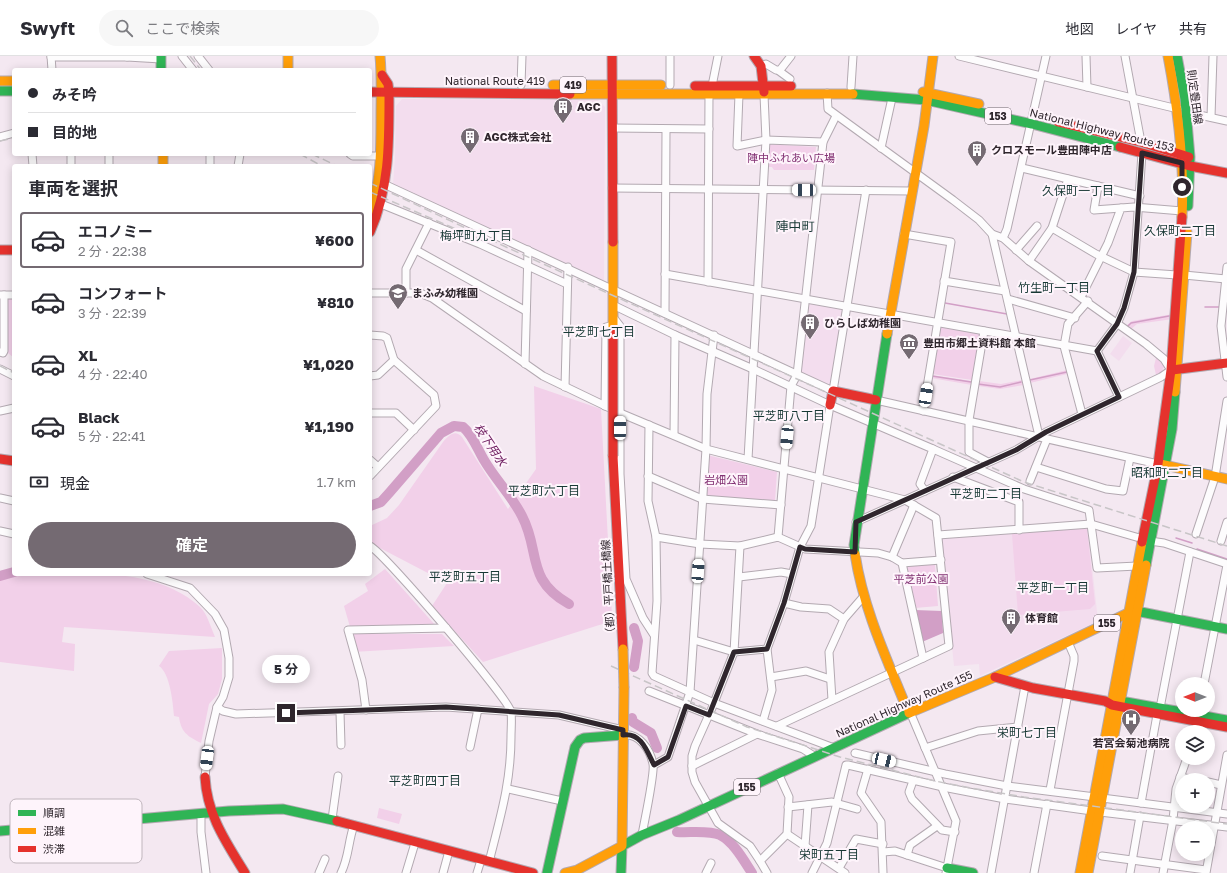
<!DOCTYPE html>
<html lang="ja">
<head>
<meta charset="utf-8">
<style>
	body { margin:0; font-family:"Golos Text","Noto Sans JP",sans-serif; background:#f7f7f7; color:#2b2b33; height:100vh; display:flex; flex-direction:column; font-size:15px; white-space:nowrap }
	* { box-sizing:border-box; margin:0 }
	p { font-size:13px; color:#7c7c81 }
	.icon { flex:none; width:22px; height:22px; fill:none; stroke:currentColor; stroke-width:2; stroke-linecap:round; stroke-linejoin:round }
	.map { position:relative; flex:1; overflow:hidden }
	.sheet { position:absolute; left:12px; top:108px; width:360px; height:412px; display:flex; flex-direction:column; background:#fff; border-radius:4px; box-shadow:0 2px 10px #0003 }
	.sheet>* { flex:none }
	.hud { position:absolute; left:12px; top:12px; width:360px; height:88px; border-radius:4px; box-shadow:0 2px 10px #0003; display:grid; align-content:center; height:88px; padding:0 16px; background:#fff }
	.needle { width:26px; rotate:270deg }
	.controls { position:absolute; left:1175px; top:621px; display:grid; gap:8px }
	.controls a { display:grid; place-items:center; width:40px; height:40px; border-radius:50%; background:#fff; box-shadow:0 2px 10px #0003; font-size:20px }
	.end { position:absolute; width:18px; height:18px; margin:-9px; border:5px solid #2f262d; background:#fff; box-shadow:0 0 0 2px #fff }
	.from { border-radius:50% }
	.bubble { position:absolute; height:28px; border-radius:14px; background:#fff; box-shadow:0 2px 10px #0003; font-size:13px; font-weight:700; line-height:28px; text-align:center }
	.car { position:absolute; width:12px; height:24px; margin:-12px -6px; border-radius:5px; box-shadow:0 0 3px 1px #0007; background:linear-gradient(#fff 24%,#345 0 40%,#fff 0 76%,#345 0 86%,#fff 0) }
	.hud b { display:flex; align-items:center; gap:14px; height:38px; font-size:15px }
	.hud b+b { border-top:1px solid #e1e1e2 }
	.hud i { width:10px; height:10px; background:#2b2b33 }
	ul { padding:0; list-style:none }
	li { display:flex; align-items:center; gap:12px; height:56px; margin:0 8px 6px; padding:0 8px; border:2px solid transparent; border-radius:4px }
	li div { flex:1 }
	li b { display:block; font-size:15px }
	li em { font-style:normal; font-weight:700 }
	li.active { border-color:#746a72 }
	li>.icon { width:36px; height:36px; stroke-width:1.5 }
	h2 { padding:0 16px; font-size:18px; line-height:48px }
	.pay { display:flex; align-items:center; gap:10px; height:44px; padding:0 16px; font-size:15px }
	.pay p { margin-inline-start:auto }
	.cta { display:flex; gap:8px; margin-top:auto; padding:8px 16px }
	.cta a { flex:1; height:46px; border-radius:24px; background:#746a72; color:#fff; font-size:16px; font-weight:700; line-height:46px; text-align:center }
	header { display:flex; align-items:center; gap:24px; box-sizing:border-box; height:56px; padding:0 20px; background:#fff; border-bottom:1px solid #e1e1e2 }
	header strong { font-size:19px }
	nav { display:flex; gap:22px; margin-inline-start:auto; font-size:14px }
	.search { width:280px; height:36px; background:#f7f7f7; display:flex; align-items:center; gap:10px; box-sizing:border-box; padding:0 14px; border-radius:22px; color:#7c7c81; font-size:15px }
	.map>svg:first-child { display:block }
	.built { fill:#f3ddee }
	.green { fill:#f2d0e9 }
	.water { fill:#d29fc6 }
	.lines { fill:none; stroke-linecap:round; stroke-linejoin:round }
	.stream { stroke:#d29fc6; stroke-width:1.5 }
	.river { stroke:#d29fc6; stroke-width:10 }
	.street-casing { stroke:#b3a9b1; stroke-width:9 }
	.fast-casing { stroke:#b3a9b1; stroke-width:11 }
	.slow-casing { stroke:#b3a9b1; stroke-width:11 }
	.jam-casing { stroke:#b3a9b1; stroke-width:11 }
	.street { stroke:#fdfcfd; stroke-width:7 }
	.fast { stroke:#30b455; stroke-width:9 }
	.slow { stroke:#ff9f0a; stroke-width:9 }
	.jam { stroke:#e5322d; stroke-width:9 }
	.rail { stroke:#c8c5c7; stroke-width:1.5; stroke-dasharray:8 4; stroke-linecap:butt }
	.slow-bridge-casing { stroke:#b3a9b1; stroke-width:11; stroke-linecap:butt }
	.jam-bridge-casing { stroke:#b3a9b1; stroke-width:11; stroke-linecap:butt }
	.slow-bridge { stroke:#ff9f0a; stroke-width:9 }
	.jam-bridge { stroke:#e5322d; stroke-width:9 }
	.route { stroke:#2f262d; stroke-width:5 }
	.labels { text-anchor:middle; stroke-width:4; stroke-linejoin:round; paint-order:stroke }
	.shield { fill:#fef4fb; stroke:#6d646b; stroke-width:1 }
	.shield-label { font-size:10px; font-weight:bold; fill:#2f262d }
	.street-label { font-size:11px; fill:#2f262d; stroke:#fef4fb }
	.poi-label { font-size:11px; font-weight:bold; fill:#2f262d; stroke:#fef4fb; text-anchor:start }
	.park-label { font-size:11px; fill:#823173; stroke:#fef4fb }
	.neighbourhood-label { font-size:12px; fill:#183935; stroke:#fef4fb }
	.water-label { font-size:12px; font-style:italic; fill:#6d1c5f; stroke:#fef4fb }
	.quarter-label { font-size:13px; fill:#183935; stroke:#fef4fb }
	.key { fill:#fef4fb; stroke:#c0b6bd; stroke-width:1 }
	.key-label { font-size:11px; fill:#2f262d }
</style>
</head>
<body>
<header>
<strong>Swyft</strong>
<div class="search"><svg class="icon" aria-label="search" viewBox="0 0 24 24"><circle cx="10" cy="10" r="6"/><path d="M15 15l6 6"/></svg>ここで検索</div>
<nav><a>地図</a><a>レイヤ</a><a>共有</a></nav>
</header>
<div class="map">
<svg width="1227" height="817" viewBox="0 0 1227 817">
	<rect width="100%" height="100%" fill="#f4e8f1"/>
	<g class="built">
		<path d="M402 43 598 44 605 51 604 224H601L393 129 395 102 396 50Z"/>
		<path d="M807 247 844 253 831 332 799 316Z"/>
		<path d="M1123 280 1132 287 1119 305 1110 298Z"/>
		<path d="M1086 470 1088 472 1098 565 980 620 979 608 954 610 941 483 943 481Z"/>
	</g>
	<g class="green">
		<path d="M766 88 816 91 814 114H774L772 111H766Z"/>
		<path d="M10 241H14V302L8 297V243Z"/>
		<path d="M1173 258V263L1137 268 1131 273 1127 269 1132 265Z"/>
		<path d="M940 271 980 278 972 324 932 318Z"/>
		<path d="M1156 302 1161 306 1164 311 1161 317 1156 319 1154 310Z"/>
		<path d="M1067 314V318L1030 327V323Z"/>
		<path d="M932 319 972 325V329L931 322Z"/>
		<path d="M1022 324 1024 329 1000 333 978 330 979 325 1001 328Z"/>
		<path d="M534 330 601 353 612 560 615 564 483 606 432 550 447 527 378 491 370 489V470L387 462 399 449 443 386C449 379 455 373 462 381L508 453 536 413Z"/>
		<path d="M707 399 777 416 775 445 705 441Z"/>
		<path d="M1085 472 1087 473 1095 548 1090 553 1018 559 1012 478Z"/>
		<path d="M932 508 935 509 938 550 915 552 904 510Z"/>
		<path d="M14 513V518C73 518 153 508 200 551 207 557 211 572 215 581L64 571 62 586 75 588 74 615 0 606V520Z"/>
		<path d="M385 513 435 569 350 571 344 550 368 535 365 528Z"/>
		<path d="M350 578H442L454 590 353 596Z"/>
		<path d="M222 592V623L218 638 209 648 201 687C187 680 181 676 179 661L174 660C173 647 170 617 159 610L169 595Z"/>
		<path d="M379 752 402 758 399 768 377 762Z"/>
	</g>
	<path class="water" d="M915 554 942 555 943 577 922 586Z"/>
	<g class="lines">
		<g class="stream">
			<path d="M945 247 1007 258"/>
			<path d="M1205 251H1221"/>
			<path d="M1127 271 1131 267 1169 260"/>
			<path d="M932 320 971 326"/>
			<path d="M1030 324 1067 316"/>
			<path d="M978 328 1000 331 1021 326"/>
			<path d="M1176 482 1192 487"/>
			<path d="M1197 493 1227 503"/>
		</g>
		<g class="river">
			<path d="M370 450 381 446 390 436 441 377 454 370 463 371C472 378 478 394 484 404 495 423 512 440 522 460 541 496 525 523 569 548"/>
			<path d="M0 520 14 516"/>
			<path d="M634 572 638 585 634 611"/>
			<path d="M632 662 633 666 651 677 657 692"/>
			<path d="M677 776C689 777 709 774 720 779 734 786 744 805 752 817"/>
		</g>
		<g class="street-casing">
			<g id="street">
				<path d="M51 0 52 14"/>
				<path d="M182 0 193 14"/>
				<path d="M198 0 209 14"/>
				<path d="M959 0 1178 53"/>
				<path d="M1086 0 1087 31"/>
				<path d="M1125 0 1141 86"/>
				<path d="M51 1H127V0"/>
				<path d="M127 1 161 3"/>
				<path d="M761 10 766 8 776 14H780L791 0"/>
				<path d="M779 15 790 23"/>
				<path d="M521 29 522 0"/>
				<path d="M670 29V0"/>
				<path d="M712 30 718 0"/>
				<path d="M851 31 853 0"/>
				<path d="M827 37 828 53 953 144 979 164 992 178 1003 182 1029 205 1146 288 1164 303 1171 314 1161 321 1046 376 1016 394 856 466"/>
				<path d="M739 38 737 90 766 84 823 86"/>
				<path d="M1186 56 1227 65"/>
				<path d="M1211 61 1213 0"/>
				<path d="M612 72 709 73"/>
				<path d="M0 81 14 77"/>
				<path d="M881 92 892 42"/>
				<path d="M32 98 33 110"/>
				<path d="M109 98V110"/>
				<path d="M350 98 353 100H381"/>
				<path d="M71 110V98"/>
				<path d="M210 110V98"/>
				<path d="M238 110 240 98"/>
				<path d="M1022 112 1140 140"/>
				<path d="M386 129 833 335 866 134"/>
				<path d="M1098 130 1094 154 1121 152"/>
				<path d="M612 132 911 135"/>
				<path d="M381 148 480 188 567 228"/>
				<path d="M1052 172 1096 198 1134 216 1177 219"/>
				<path d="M904 178 951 186 923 355"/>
				<path d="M992 178 1039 380"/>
				<path d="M1003 182 1007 173 1046 0"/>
				<path d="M416 194 526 255"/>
				<path d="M1016 194 1037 170"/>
				<path d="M1029 205 1052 172 1068 123"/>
				<path d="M1227 211 1221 270 1227 321"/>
				<path d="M665 218 1097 295"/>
				<path d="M1184 219 1226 223"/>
				<path d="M944 225 1005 235"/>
				<path d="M708 226 709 38"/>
				<path d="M370 237H420L432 242 543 320 620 357 706 393 905 444 936 462 949 590 777 670"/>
				<path d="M406 237V213L429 167"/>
				<path d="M0 239H14"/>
				<path d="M1081 241 1108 187 1121 152 1134 151 1182 155"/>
				<path d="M1008 243 1075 262"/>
				<path d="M613 249 675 279 753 313 830 349 933 393 920 428 925 435"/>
				<path d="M665 257 666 74"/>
				<path d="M613 261 620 270V418L626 523 643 562 654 579"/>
				<path d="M984 275 969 364V396L988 406"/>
				<path d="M370 279 383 280 387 282 394 304 434 339 436 350 370 420"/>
				<path d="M1097 295 1117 268 1124 252 1134 216 1142 97"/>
				<path d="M1097 295 1119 341"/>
				<path d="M0 296 3 297 4 295V239"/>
				<path d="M525 308 528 194"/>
				<path d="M0 313 14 320"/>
				<path d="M370 320 378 319 394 304"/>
				<path d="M565 331 568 211"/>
				<path d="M876 344 1158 408"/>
				<path d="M605 350 606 271 614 269"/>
				<path d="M0 355 14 352"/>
				<path d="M370 357H396L414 374"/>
				<path d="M1082 358 1064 290 1068 268 1088 245"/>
				<path d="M649 369 648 445 656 481 657 545 652 617 654 620 714 647 834 692"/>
				<path d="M674 379 675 279"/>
				<path d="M933 393 1024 433 1089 454 1097 512 1137 510"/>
				<path d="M748 403 766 84 764 39"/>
				<path d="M370 404 378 411"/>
				<path d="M1036 411 1106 433 1123 435 1130 402"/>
				<path d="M648 420 702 443 781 449"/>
				<path d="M953 421 1019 446V474"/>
				<path d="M1030 425 1047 383"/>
				<path d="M0 442 14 445"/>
				<path d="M0 475 14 478"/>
				<path d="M1196 478 1215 421 1227 345"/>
				<path d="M938 479 1091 468 1143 483"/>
				<path d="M656 481 700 488 740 490 778 481 805 493 878 497 892 501 902 507 941 504"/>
				<path d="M778 481 791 330 797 319 823 86 836 60"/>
				<path d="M1150 485 1164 487 1227 508"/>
				<path d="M1221 485 1227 466"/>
				<path d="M370 490C385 498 510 644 511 656 512 664 511 673 511 681 511 727 500 762 489 806"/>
				<path d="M740 490 734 596 712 652 695 690 692 700V716L695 726 718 767 750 790 760 805"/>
				<path d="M892 501 914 449"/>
				<path d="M902 507 923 602"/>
				<path d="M147 518 190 532 215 558 224 574 229 602V621L223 641 217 651 209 685 205 721"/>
				<path d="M739 521 781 516 792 518"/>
				<path d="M784 547 801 551 829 553 844 563"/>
				<path d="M694 584 734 596 767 593"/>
				<path d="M771 621 806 615 830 623"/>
				<path d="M1204 628 1227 509"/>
				<path d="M649 635 757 678 803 693 814 700"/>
				<path d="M832 644 829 596 844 563 864 540"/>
				<path d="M217 651 223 655 236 658 446 651 559 659 623 674"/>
				<path d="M1160 652 1190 496"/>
				<path d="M366 654 362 624 348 574 446 572"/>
				<path d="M340 656 341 689"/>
				<path d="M910 656 956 765 946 817"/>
				<path d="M763 665 772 634 767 593 784 547 800 491 811 470 830 349"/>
				<path d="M1196 676 1197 666"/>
				<path d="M623 679C639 677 650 693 653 708 655 717 644 767 642 779"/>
				<path d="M470 691 478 653"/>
				<path d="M925 692 978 675 1018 671"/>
				<path d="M855 697 945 718 1007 730 1095 741"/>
				<path d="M654 709 668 701 690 636 706 393 707 338 714 279"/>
				<path d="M692 710 757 678"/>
				<path d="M868 713 861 737 881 766 883 817"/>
				<path d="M1180 721 1195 724"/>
				<path d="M913 725 909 736 912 743 942 774 955 776"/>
				<path d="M1208 726 1221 729"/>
				<path d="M508 733 562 745"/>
				<path d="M1050 734 1074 605V600L1068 586"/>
				<path d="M1102 742 1227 758"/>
				<path d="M1141 747 1157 659"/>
				<path d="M788 751 832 746 857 753"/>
				<path d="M1100 756 1227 771"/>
				<path d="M201 758V776L206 817"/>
				<path d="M332 763 338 720"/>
				<path d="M787 778 845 817"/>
				<path d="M805 790 808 749"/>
				<path d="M883 796 895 795 947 812"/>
				<path d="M907 799 910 789 937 770"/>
				<path d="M1102 800 1206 814"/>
				<path d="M839 812 856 783 883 788"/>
				<path d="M319 817 325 803"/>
				<path d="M341 817C349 801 348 786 354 769"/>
				<path d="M406 817 415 787"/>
				<path d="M443 817 449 795"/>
				<path d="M477 817 481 804"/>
				<path d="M706 817 711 807"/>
				<path d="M767 817 760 805 787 778 789 741 778 717"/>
				<path d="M812 817 827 787 846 709H848L943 731 1005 743 1092 755"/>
				<path d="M991 817 1025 630"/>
				<path d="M1034 817 1047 748"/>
				<path d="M1130 817 1140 760"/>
				<path d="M1163 817 1173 764 1176 733 1187 702"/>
				<path d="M1206 817 1227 699"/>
			</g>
		</g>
		<g class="fast-casing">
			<g id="fast">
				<path d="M161 0V14"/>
				<path d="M1177 0 1185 43 1190 101 1188 150"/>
				<path d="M0 35H14"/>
				<path d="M853 38 926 44 1032 68 1120 91"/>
				<path d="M855 498 854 489 887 278"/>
				<path d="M1146 509 1172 373 1175 336"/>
				<path d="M1134 557 1141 556 1227 573"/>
				<path d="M1126 646 1227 664"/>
				<path d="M0 775 229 755 283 753 337 765"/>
				<path d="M947 812 973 817"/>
				<path d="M547 817 575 691 580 684 584 682 623 679"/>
				<path d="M621 817 622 790 642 779 679 764 909 657"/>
			</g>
		</g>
		<g class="slow-casing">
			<g id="slow">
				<path d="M288 0V14"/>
				<path d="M1168 0C1178 53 1185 107 1182 161"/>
				<path d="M0 25H14"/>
				<path d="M553 29H661"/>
				<path d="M923 36 979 48"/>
				<path d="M570 38H853"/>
				<path d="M163 98V110"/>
				<path d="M370 159C381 127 381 95 381 62 381 41 382 21 380 0"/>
				<path d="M613 186V275"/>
				<path d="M887 278 924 70 933 0"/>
				<path d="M1175 336 1187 176"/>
				<path d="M1160 408 1227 423"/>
				<path d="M855 498C863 551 885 599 905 648L910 656"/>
				<path d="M909 657 995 621 1128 557H1134"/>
				<path d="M565 817 577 814 622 790 624 632"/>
				<path d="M1080 817 1142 486"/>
				<path d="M1088 817 1146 509"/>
			</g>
		</g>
		<g class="jam-casing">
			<g id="jam">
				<path d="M612 0 613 186"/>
				<path d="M754 0 761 10 764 36"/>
				<path d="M695 30H791"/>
				<path d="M370 36 570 38"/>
				<path d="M1058 66 1141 86 1189 101"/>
				<path d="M1120 91 1190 110 1227 117"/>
				<path d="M370 176C390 131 389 84 389 36L388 28 382 19"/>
				<path d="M0 194H14"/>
				<path d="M1172 314 1227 307"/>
				<path d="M830 349 833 335 876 344"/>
				<path d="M613 400 623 593"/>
				<path d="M0 403 14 405"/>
				<path d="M1142 486 1158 408 1171 314 1182 161"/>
				<path d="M995 621 1033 632 1105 645 1112 649 1227 671"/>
				<path d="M205 721C207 759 226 786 245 817"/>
				<path d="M337 765 533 817"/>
			</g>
		</g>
		<use href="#street" class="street"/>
		<use href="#fast" class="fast"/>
		<use href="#slow" class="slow"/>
		<use href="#jam" class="jam"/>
		<g class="rail">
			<path d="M190 0 201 14"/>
			<path d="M0 85 14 82"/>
			<path d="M300 98 322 110"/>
			<path d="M312 98 337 110"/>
			<path d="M370 127 506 191 1024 426 1227 490"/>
			<path d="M370 136 458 174"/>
			<path d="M0 310 14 317"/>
			<path d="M611 610 747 671 840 701 935 725 971 732 1024 741 1227 768"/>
		</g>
		<g class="slow-bridge-casing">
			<path id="slow-bridge" d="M623 593 624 632"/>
		</g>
		<g class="jam-bridge-casing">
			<path id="jam-bridge" d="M613 275V400"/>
		</g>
		<use href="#slow-bridge" class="slow-bridge"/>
		<use href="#jam-bridge" class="jam-bridge"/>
	</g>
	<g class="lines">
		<path class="route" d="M286 657 446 651 559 659 623 674V679C641 676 647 695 654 709L668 701 686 650 709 659 734 596 767 593 784 547 800 491 805 493 855 496 856 466 1016 394 1046 376 1119 341 1097 295 1117 268 1124 252 1134 216 1142 97 1182 107V131"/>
	</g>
	<defs>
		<g id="building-pin" transform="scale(1)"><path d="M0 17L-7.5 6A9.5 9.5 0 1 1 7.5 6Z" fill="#746a72" stroke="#fef4fb"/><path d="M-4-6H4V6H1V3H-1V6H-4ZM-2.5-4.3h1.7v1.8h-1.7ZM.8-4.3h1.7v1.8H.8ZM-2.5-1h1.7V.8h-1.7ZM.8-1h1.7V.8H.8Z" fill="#fff"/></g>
		<g id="school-pin" transform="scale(1)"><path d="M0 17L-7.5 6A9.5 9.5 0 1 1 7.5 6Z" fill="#746a72" stroke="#fef4fb"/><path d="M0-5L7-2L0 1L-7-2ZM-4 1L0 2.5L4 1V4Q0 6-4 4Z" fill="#fff"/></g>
		<g id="museum-pin" transform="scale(1)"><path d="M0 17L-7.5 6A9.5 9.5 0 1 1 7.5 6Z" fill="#746a72" stroke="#fef4fb"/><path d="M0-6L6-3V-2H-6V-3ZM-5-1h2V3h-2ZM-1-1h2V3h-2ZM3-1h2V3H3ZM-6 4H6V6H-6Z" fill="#fff"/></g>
		<g id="hospital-pin" transform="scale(1)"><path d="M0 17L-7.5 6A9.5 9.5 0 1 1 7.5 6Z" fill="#746a72" stroke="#fef4fb"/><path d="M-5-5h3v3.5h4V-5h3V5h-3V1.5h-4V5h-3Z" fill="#fff"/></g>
	</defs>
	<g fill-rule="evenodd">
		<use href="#building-pin" x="563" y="51"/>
		<use href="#building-pin" x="470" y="81"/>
		<use href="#building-pin" x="977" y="94"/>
		<use href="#school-pin" x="398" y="237"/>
		<use href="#building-pin" x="810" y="267"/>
		<use href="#museum-pin" x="909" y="287"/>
		<use href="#building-pin" x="1011" y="562"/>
		<use href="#hospital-pin" x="1131" y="663"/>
	</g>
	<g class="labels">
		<g class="shield">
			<rect x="560" y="21" width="26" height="16" rx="3"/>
			<rect x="985" y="52" width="26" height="16" rx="3"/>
			<rect x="1094" y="559" width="26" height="16" rx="3"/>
			<rect x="734" y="723" width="26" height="16" rx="3"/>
		</g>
		<g class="shield-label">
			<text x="573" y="33">419</text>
			<text x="998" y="64">153</text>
			<text x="1107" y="571">155</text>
			<text x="747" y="735">155</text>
		</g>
		<g class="street-label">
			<text x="495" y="29">National Route 419</text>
			<text transform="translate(1195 41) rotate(82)" y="4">則定豊田線</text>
			<text transform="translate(1102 74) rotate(14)" y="4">National Highway Route 153</text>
			<text transform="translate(608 533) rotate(-93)" y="4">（都）平戸橋土橋線</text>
			<text transform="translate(904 648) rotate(-24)" y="4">National Highway Route 155</text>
		</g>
		<g class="poi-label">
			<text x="577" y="55">AGC</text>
			<text x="484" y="85">AGC株式会社</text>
			<text x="991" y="98">クロスモール豊田陣中店</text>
			<text x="412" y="241">まふみ幼稚園</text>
			<text x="824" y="271">ひらしば幼稚園</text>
			<text x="923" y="291">豊田市郷土資料館 本館</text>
			<text x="1025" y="566">体育館</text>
			<text x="1131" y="691" text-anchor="middle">若宮会菊池病院</text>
		</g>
		<g class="park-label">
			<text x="791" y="106">陣中ふれあい広場</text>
			<text x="726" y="428">岩畑公園</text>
			<text x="921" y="527">平芝前公園</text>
		</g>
		<g class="neighbourhood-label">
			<text x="1078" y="139">久保町一丁目</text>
			<text x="1180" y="179">久保町二丁目</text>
			<text x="476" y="184">梅坪町九丁目</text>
			<text x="1054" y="236">竹生町一丁目</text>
			<text x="599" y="280">平芝町七丁目</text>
			<text x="789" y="364">平芝町八丁目</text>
			<text x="1167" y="421">昭和町二丁目</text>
			<text x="544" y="439">平芝町六丁目</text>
			<text x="986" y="442">平芝町二丁目</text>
			<text x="465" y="525">平芝町五丁目</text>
			<text x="1053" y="536">平芝町一丁目</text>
			<text x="1027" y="681">栄町七丁目</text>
			<text x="425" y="729">平芝町四丁目</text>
			<text x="829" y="803">栄町五丁目</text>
		</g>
		<g class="water-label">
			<text transform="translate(490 389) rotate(56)" y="4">枝下用水</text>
		</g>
		<g class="quarter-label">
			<text x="795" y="175">陣中町</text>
		</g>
	</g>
	<rect x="10" y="743" width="132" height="64" rx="6" class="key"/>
	<rect x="18" y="754" width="18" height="6" fill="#30b455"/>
	<rect x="18" y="772" width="18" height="6" fill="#ff9f0a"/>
	<rect x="18" y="790" width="18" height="6" fill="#e5322d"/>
	<g class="key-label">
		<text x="43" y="761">順調</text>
		<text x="43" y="779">混雑</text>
		<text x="43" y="797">渋滞</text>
	</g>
</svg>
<div class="controls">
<a><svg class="needle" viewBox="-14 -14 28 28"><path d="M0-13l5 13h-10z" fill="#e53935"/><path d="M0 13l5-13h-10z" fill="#7c7c81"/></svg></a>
<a><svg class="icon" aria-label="layers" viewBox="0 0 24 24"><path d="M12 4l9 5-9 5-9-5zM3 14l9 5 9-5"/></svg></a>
<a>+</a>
<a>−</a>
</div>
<i class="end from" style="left:1182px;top:131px"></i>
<i class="end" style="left:286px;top:657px"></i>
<div class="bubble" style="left:262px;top:599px;width:48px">5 分</div>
<i class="car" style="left:804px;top:134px;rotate:271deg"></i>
<i class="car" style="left:926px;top:339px;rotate:9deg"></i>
<i class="car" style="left:620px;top:372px;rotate:0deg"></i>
<i class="car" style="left:787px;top:381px;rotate:185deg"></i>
<i class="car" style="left:698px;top:515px;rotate:4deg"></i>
<i class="car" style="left:207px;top:702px;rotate:187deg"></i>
<i class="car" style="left:884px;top:704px;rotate:103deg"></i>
<div class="hud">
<b><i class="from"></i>みそ吟</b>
<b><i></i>目的地</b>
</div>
<section class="sheet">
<h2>車両を選択</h2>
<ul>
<li class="active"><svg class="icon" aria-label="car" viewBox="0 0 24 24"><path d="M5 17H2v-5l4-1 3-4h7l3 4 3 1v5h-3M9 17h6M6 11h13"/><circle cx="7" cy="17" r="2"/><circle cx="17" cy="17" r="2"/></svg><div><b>エコノミー</b><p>2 分 · 22:38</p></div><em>¥600</em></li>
<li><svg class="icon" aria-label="car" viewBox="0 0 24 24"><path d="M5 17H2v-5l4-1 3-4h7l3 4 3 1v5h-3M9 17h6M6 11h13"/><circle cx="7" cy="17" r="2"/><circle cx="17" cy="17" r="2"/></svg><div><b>コンフォート</b><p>3 分 · 22:39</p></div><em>¥810</em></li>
<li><svg class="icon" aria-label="car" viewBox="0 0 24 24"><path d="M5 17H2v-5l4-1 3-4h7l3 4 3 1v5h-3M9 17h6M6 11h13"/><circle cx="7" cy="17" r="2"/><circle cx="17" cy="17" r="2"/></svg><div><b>XL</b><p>4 分 · 22:40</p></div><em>¥1,020</em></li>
<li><svg class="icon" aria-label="car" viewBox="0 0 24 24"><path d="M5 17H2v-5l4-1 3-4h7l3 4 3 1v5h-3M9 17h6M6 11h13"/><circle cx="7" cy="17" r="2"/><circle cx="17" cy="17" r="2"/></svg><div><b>Black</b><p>5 分 · 22:41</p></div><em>¥1,190</em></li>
</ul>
<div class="pay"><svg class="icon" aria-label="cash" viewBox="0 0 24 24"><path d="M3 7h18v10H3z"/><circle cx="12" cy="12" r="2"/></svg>現金<p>1.7 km</p></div>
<div class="cta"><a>確定</a></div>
</section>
</div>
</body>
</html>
